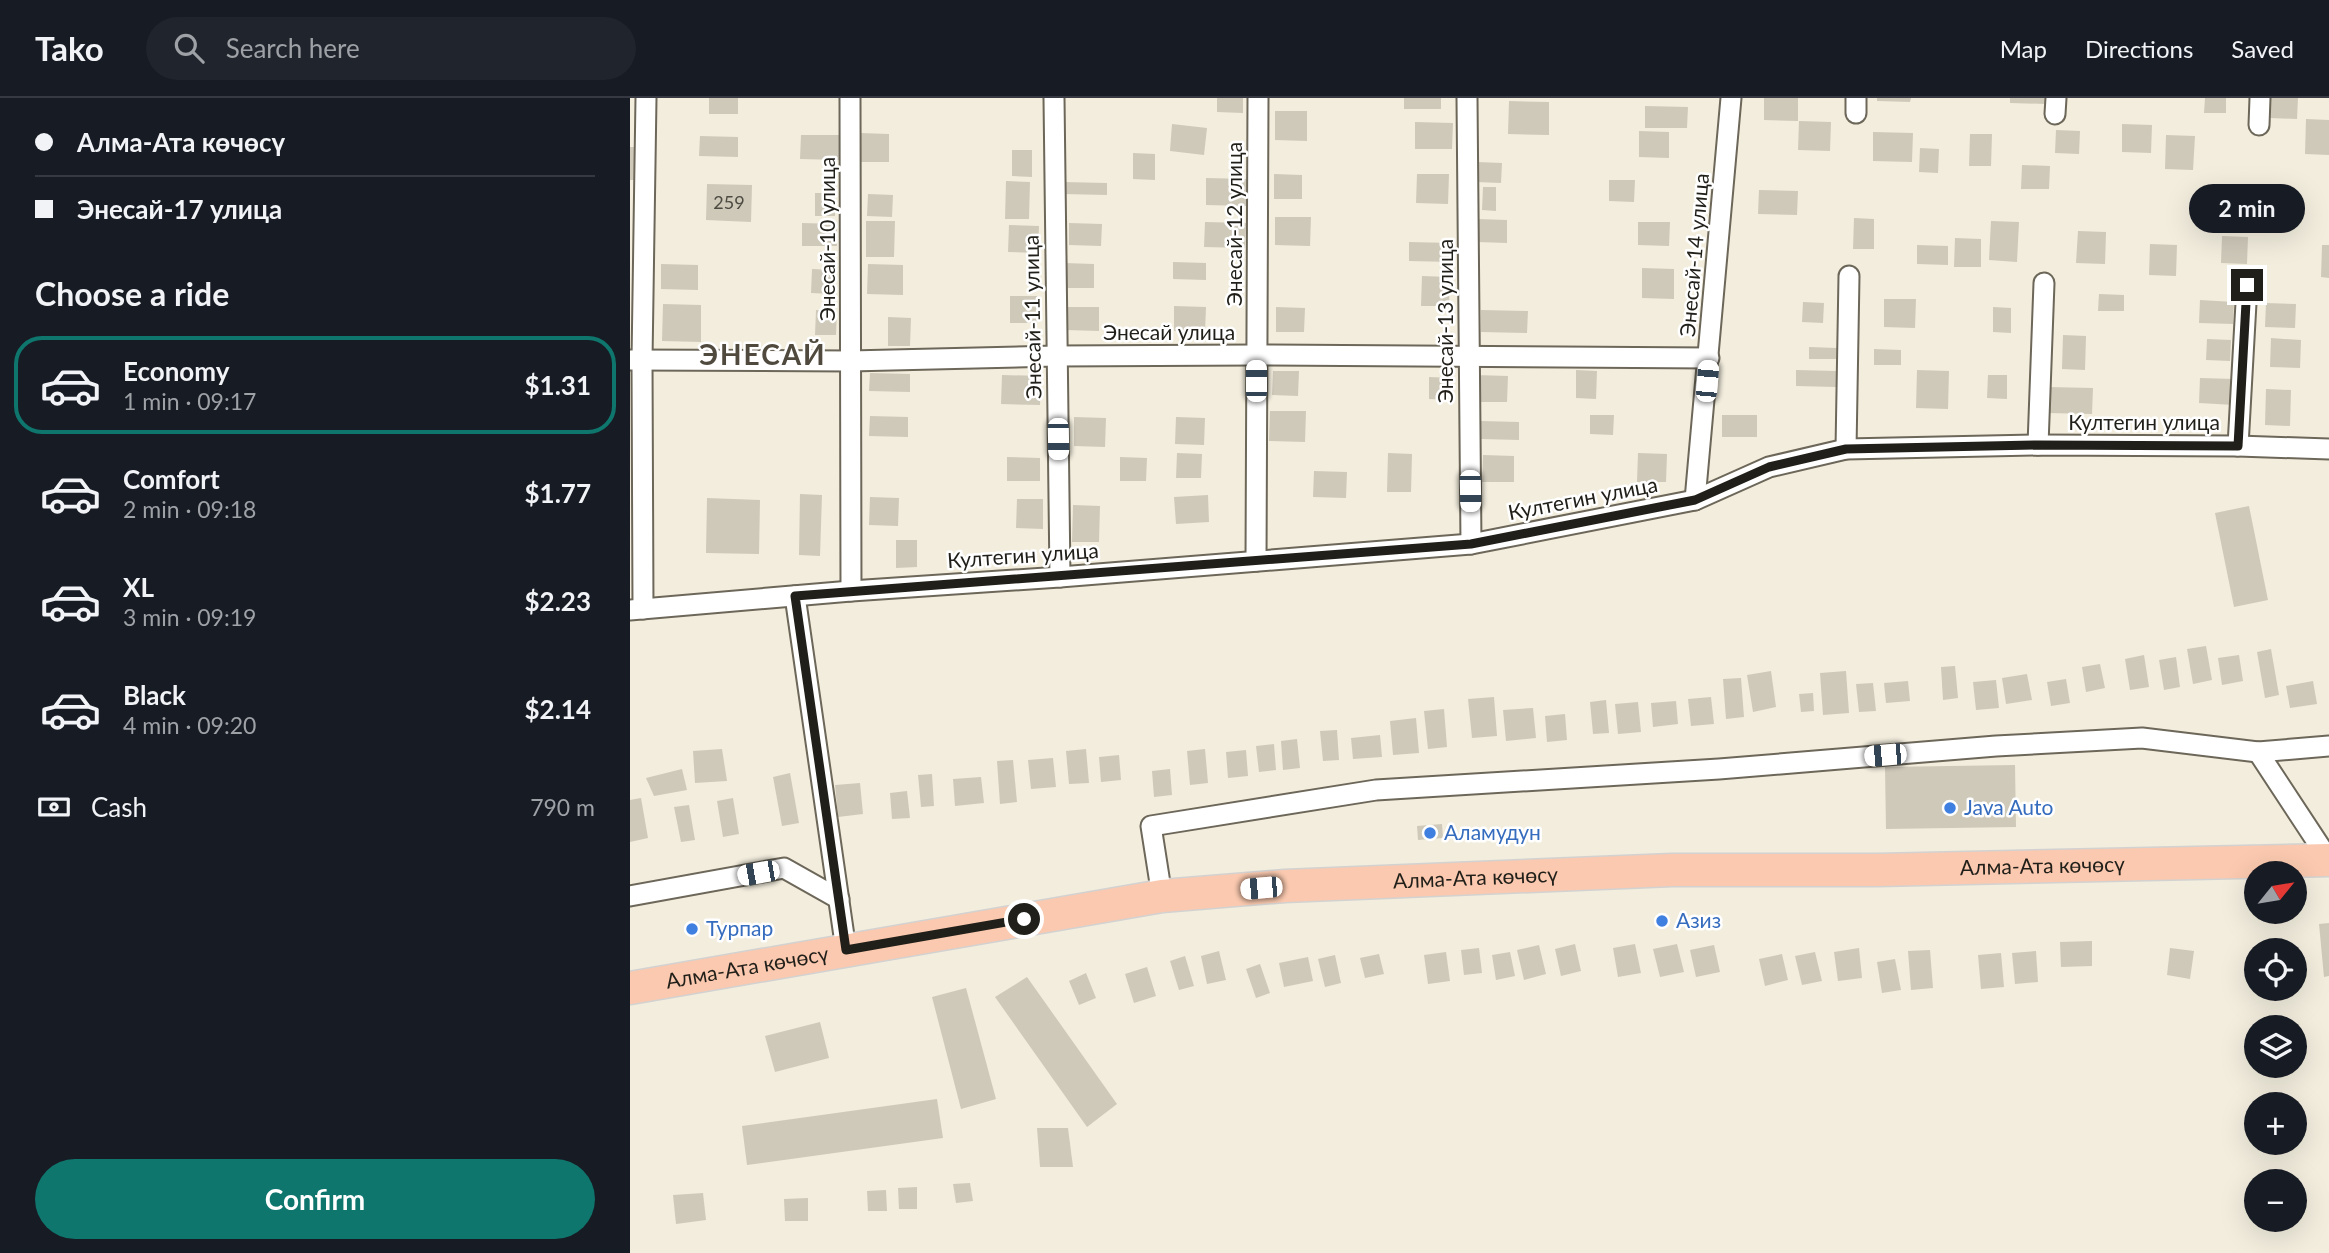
<!DOCTYPE html>
<html lang="en">
<head>
<meta charset="utf-8">
<style>
	body { margin:0; font-family:Lato,sans-serif; background:#20242c; color:#f1f3f6; height:100vh; display:flex; flex-direction:column; font-size:26px; white-space:nowrap }
	* { box-sizing:border-box; margin:0 }
	p { font-size:23px; color:#9ea1a6 }
	.icon { flex:none; width:38px; height:38px; fill:none; stroke:currentColor; stroke-width:2; stroke-linecap:round; stroke-linejoin:round }
	.map { position:relative; flex:1; overflow:hidden }
	.details { display:flex; flex-direction:column; background:#171b24; width:630px }
	.details>* { flex:none }
	.banner { display:grid; align-content:center; height:154px; padding:0 35px; background:#171b24 }
	.needle { width:46px; rotate:60deg }
	.controls { position:absolute; left:1614px; top:763px; display:grid; gap:14px }
	.controls a { display:grid; place-items:center; width:63px; height:63px; border-radius:50%; background:#171b24; box-shadow:0 7px 28px #0002; font-size:35px }
	.end { position:absolute; width:32px; height:32px; margin:-16px; border:9px solid #211f19; background:#fff; box-shadow:0 0 0 4px #fff }
	.from { border-radius:50% }
	.bubble { position:absolute; height:49px; border-radius:24px; background:#171b24; box-shadow:0 7px 28px #0002; font-size:23px; font-weight:700; line-height:49px; text-align:center }
	.car { position:absolute; width:21px; height:42px; margin:-21px -10px; border-radius:9px; box-shadow:0 0 5px 2px #0007; background:linear-gradient(#fff 24%,#345 0 40%,#fff 0 76%,#345 0 86%,#fff 0) }
	.banner b { display:flex; align-items:center; gap:24px; height:66px; font-size:26px }
	.banner b+b { border-top:2px solid #363941 }
	.banner i { width:18px; height:18px; background:#f1f3f6 }
	ul { padding:0; list-style:none }
	li { display:flex; align-items:center; gap:21px; height:98px; margin:0 14px 10px; padding:0 21px; border:4px solid transparent; border-radius:28px }
	li div { flex:1 }
	li b { display:block; font-size:26px }
	li em { font-style:normal; font-weight:700 }
	li.active { border-color:#0f766e }
	li>.icon { width:63px; height:63px; stroke-width:1.5 }
	h2 { padding:0 35px; font-size:32px; line-height:84px }
	.pay { display:flex; align-items:center; gap:18px; height:77px; padding:0 35px; font-size:26px }
	.pay p { margin-inline-start:auto }
	.cta { display:flex; gap:14px; margin-top:auto; padding:14px 35px }
	.cta a { flex:1; height:80px; border-radius:42px; background:#0f766e; color:#fff; font-size:28px; font-weight:700; line-height:80px; text-align:center }
	header { display:flex; align-items:center; gap:42px; box-sizing:border-box; height:98px; padding:0 35px; background:#171b24; border-bottom:2px solid #363941 }
	header strong { font-size:33px }
	nav { display:flex; gap:38px; margin-inline-start:auto; font-size:24px }
	.search { width:490px; height:63px; background:#20242c; display:flex; align-items:center; gap:18px; box-sizing:border-box; padding:0 24px; border-radius:38px; color:#9ea1a6; font-size:26px }
	main { display:flex; flex:1; min-height:0 }
	.map>svg:first-child { display:block }
	.building { fill:#cfc9ba }
	.lines { fill:none; stroke-linecap:round; stroke-linejoin:round }
	.street-casing { stroke:#6c6759; stroke-width:23 }
	.primary-casing { stroke:#d3d2d1; stroke-width:35 }
	.street { stroke:#fff; stroke-width:19 }
	.primary { stroke:#fac9af; stroke-width:32 }
	.route { stroke:#211f19; stroke-width:9 }
	.shop-dot { fill:#3f7fe0; stroke:#fff; stroke-width:2.5 }
	.labels { text-anchor:middle; stroke-width:5; stroke-linejoin:round; paint-order:stroke }
	.number-label { font-size:18px; fill:#4c4a41 }
	.street-label { font-size:21px; fill:#211f19; stroke:#fff }
	.shop-label { font-size:21px; fill:#366cbe; stroke:#fff; text-anchor:start }
	.district-label { font-size:28px; font-weight:bold; letter-spacing:2px; fill:#4f4a3d; stroke:#fff }
</style>
</head>
<body>
<header>
<strong>Tako</strong>
<div class="search"><svg class="icon" aria-label="search" viewBox="0 0 24 24"><circle cx="10" cy="10" r="6"/><path d="M15 15l6 6"/></svg>Search here</div>
<nav><a>Map</a><a>Directions</a><a>Saved</a></nav>
</header>
<main>
<section class="details">
<div class="banner">
<b><i class="from"></i>Алма-Ата көчөсү</b>
<b><i></i>Энесай-17 улица</b>
</div>
<h2>Choose a ride</h2>
<ul>
<li class="active"><svg class="icon" aria-label="car" viewBox="0 0 24 24"><path d="M5 17H2v-5l4-1 3-4h7l3 4 3 1v5h-3M9 17h6M6 11h13"/><circle cx="7" cy="17" r="2"/><circle cx="17" cy="17" r="2"/></svg><div><b>Economy</b><p>1 min · 09:17</p></div><em>$1.31</em></li>
<li><svg class="icon" aria-label="car" viewBox="0 0 24 24"><path d="M5 17H2v-5l4-1 3-4h7l3 4 3 1v5h-3M9 17h6M6 11h13"/><circle cx="7" cy="17" r="2"/><circle cx="17" cy="17" r="2"/></svg><div><b>Comfort</b><p>2 min · 09:18</p></div><em>$1.77</em></li>
<li><svg class="icon" aria-label="car" viewBox="0 0 24 24"><path d="M5 17H2v-5l4-1 3-4h7l3 4 3 1v5h-3M9 17h6M6 11h13"/><circle cx="7" cy="17" r="2"/><circle cx="17" cy="17" r="2"/></svg><div><b>XL</b><p>3 min · 09:19</p></div><em>$2.23</em></li>
<li><svg class="icon" aria-label="car" viewBox="0 0 24 24"><path d="M5 17H2v-5l4-1 3-4h7l3 4 3 1v5h-3M9 17h6M6 11h13"/><circle cx="7" cy="17" r="2"/><circle cx="17" cy="17" r="2"/></svg><div><b>Black</b><p>4 min · 09:20</p></div><em>$2.14</em></li>
</ul>
<div class="pay"><svg class="icon" aria-label="cash" viewBox="0 0 24 24"><path d="M3 7h18v10H3z"/><circle cx="12" cy="12" r="2"/></svg>Cash<p>790 m</p></div>
<div class="cta"><a>Confirm</a></div>
</section>
<div class="map">
<svg width="1699" height="1155" viewBox="0 0 1699 1155">
	<rect width="100%" height="100%" fill="#f2eddd"/>
	<g class="building">
		<rect x="79" y="0" width="29" height="16"/>
		<path d="M587 0H613V15L587 14Z"/>
		<rect x="774" y="0" width="37" height="11"/>
		<path d="M1134 0H1168V23L1134 22Z"/>
		<path d="M1247 0H1281L1280 4 1247 3Z"/>
		<path d="M1380 0H1416V6L1380 5Z"/>
		<path d="M1575 0H1596V15H1574Z"/>
		<path d="M1641 0H1668L1667 21 1640 20Z"/>
		<path d="M879 3 919 4V37L878 36Z"/>
		<path d="M1015 8 1058 9 1057 30H1015Z"/>
		<path d="M645 13H677V43L645 42Z"/>
		<path d="M1676 21 1699 22V57L1675 56Z"/>
		<path d="M1169 23 1201 24 1200 53 1168 52Z"/>
		<path d="M785 24 823 25 822 51H785Z"/>
		<path d="M542 26 577 30 574 57 540 53Z"/>
		<path d="M1492 26 1522 27 1521 55 1492 54Z"/>
		<path d="M1426 32 1450 33 1449 56 1425 55Z"/>
		<path d="M1009 33 1039 34V60L1009 59Z"/>
		<path d="M1243 34 1283 35 1282 64 1243 63Z"/>
		<path d="M230 35 259 36V64H230Z"/>
		<path d="M1340 36H1362L1361 68H1339Z"/>
		<path d="M171 37H211L210 62 170 61Z"/>
		<path d="M1536 37 1565 38 1563 72 1535 71Z"/>
		<path d="M70 38 108 39V59L69 58Z"/>
		<path d="M0 49H5L4 82H0Z"/>
		<path d="M1290 50 1309 51 1308 75 1289 74Z"/>
		<path d="M382 52H402V79L382 78Z"/>
		<path d="M503 55 525 56V82L503 81Z"/>
		<path d="M847 64 872 65 871 85 846 84Z"/>
		<path d="M1392 67 1420 68 1419 91H1391Z"/>
		<path d="M644 76 672 77V101H644Z"/>
		<path d="M787 76H819L818 106 786 105Z"/>
		<path d="M576 80 618 81 617 108 576 107Z"/>
		<path d="M979 82H1005L1004 104 979 103Z"/>
		<path d="M376 83 400 84 399 121H375Z"/>
		<path d="M433 84 477 85V97L432 96Z"/>
		<path d="M77 86 122 87 121 124 76 122Z"/>
		<path d="M853 89H866V113L852 112Z"/>
		<path d="M1129 92 1168 93 1167 117 1128 116Z"/>
		<rect x="185" y="95" width="20" height="23"/>
		<path d="M238 96 263 97 262 119 237 118Z"/>
		<path d="M645 119H681L680 148 645 147Z"/>
		<path d="M1224 120 1244 121V151H1223Z"/>
		<path d="M847 121 877 122V145L847 144Z"/>
		<path d="M236 123H265L264 159H236Z"/>
		<path d="M1361 123 1389 124 1387 164 1359 162Z"/>
		<path d="M575 124 616 125 615 150 574 149Z"/>
		<path d="M1008 124H1040L1039 148 1008 147Z"/>
		<path d="M172 125 207 126V148H172Z"/>
		<path d="M439 125 472 126 471 148 439 147Z"/>
		<path d="M379 127 409 128 408 155 378 154Z"/>
		<path d="M1448 133 1476 134 1475 166 1446 165Z"/>
		<path d="M1592 138 1618 139 1617 166 1591 165Z"/>
		<path d="M1325 140 1351 141V169H1324Z"/>
		<path d="M779 144 822 145V164L779 163Z"/>
		<path d="M1520 146 1547 147 1546 178 1519 177Z"/>
		<path d="M1287 147 1318 148V167L1287 166Z"/>
		<path d="M1692 147H1699V180L1691 179Z"/>
		<path d="M543 164 576 165V182L543 181Z"/>
		<path d="M434 165 464 166V190H433Z"/>
		<path d="M31 166 68 167V192L31 191Z"/>
		<path d="M238 166 273 167V197L237 196Z"/>
		<path d="M1012 170 1044 171V201L1012 200Z"/>
		<path d="M182 171 203 172 202 196 181 195Z"/>
		<path d="M792 178 820 179 819 208H791Z"/>
		<path d="M1469 196 1494 197V213H1468Z"/>
		<rect x="380" y="198" width="27" height="27"/>
		<path d="M1254 201H1286L1285 230 1254 229Z"/>
		<path d="M1570 202 1604 204 1603 226 1569 225Z"/>
		<path d="M1173 204 1194 205 1193 225 1172 224Z"/>
		<path d="M1636 205 1666 206 1665 230 1635 229Z"/>
		<path d="M33 206 71 207V244L32 243Z"/>
		<path d="M544 208 576 209 575 234 544 233Z"/>
		<path d="M437 209H469V233L436 232Z"/>
		<path d="M646 209 675 210 674 234H646Z"/>
		<path d="M1363 209 1381 210V235L1363 234Z"/>
		<path d="M186 212 207 213 206 237H185Z"/>
		<path d="M851 212 898 213 897 235 851 234Z"/>
		<path d="M258 219 281 220 280 248H258Z"/>
		<path d="M1433 237 1456 238 1455 272 1432 271Z"/>
		<path d="M1641 240 1671 242 1670 270 1640 269Z"/>
		<path d="M1577 241 1601 242 1600 263 1576 262Z"/>
		<path d="M1179 249 1207 250V261H1179Z"/>
		<path d="M1244 251 1271 252V267H1244Z"/>
		<path d="M946 272 967 273 966 301 946 300Z"/>
		<path d="M1166 272 1206 273V289L1166 288Z"/>
		<path d="M1287 272 1319 273 1318 311 1286 310Z"/>
		<path d="M643 273H669L668 298 642 297Z"/>
		<path d="M240 275 280 276V294L239 293Z"/>
		<path d="M372 277 411 278 410 307 371 306Z"/>
		<path d="M845 277 878 278 877 304H845Z"/>
		<path d="M1358 277H1377V301L1357 300Z"/>
		<path d="M799 279 822 280 821 302 799 301Z"/>
		<path d="M1570 280 1605 281 1604 307 1569 305Z"/>
		<path d="M1418 289 1463 290 1462 316 1417 315Z"/>
		<path d="M1636 291 1661 292 1660 328 1635 327Z"/>
		<path d="M640 313H676L675 344 639 343Z"/>
		<path d="M960 317H984L983 337 960 336Z"/>
		<rect x="1092" y="317" width="35" height="22"/>
		<path d="M240 318 278 319V339L239 338Z"/>
		<path d="M444 319 476 320 475 349 444 348Z"/>
		<path d="M546 319 575 320 574 347 545 346Z"/>
		<path d="M851 323 889 324V342L851 341Z"/>
		<path d="M547 355 572 356 571 380H546Z"/>
		<path d="M758 355 782 356 781 394H757Z"/>
		<path d="M1008 355 1037 356 1036 384H1007Z"/>
		<path d="M853 357 884 358V384H852Z"/>
		<path d="M377 359 410 360V383H377Z"/>
		<path d="M490 359 517 360 516 383H490Z"/>
		<path d="M684 373 717 374 716 400 683 399Z"/>
		<path d="M170 396 192 397 190 458 169 457Z"/>
		<path d="M578 397 579 424 546 426 544 399Z"/>
		<path d="M240 399 269 400 268 428 239 427Z"/>
		<path d="M77 400 130 402 129 456 76 455Z"/>
		<path d="M387 401H413V431L386 430Z"/>
		<path d="M443 407 470 408 469 444H442Z"/>
		<path d="M1619 408 1638 502 1604 509 1585 415Z"/>
		<path d="M266 442H287V469L266 470Z"/>
		<path d="M1576 548 1582 582 1563 586 1557 551Z"/>
		<path d="M1641 551 1649 597 1635 600 1627 554Z"/>
		<path d="M1514 557 1519 589 1500 592 1495 561Z"/>
		<path d="M1609 557 1613 583 1592 587 1588 560Z"/>
		<path d="M1546 559 1550 589 1534 592 1529 562Z"/>
		<path d="M1470 566 1475 590 1456 594 1452 569Z"/>
		<path d="M1325 568 1328 600 1313 602 1311 569Z"/>
		<path d="M1141 573 1146 609 1123 614 1117 577Z"/>
		<path d="M1216 573 1219 615 1193 617 1190 575Z"/>
		<path d="M1397 576 1402 602 1376 606 1372 580Z"/>
		<path d="M1111 580 1114 619 1096 621 1093 581Z"/>
		<path d="M1436 581 1440 605 1421 608 1417 584Z"/>
		<path d="M1366 582 1369 610 1346 612 1343 584Z"/>
		<path d="M1278 583 1280 603 1256 605 1254 585Z"/>
		<path d="M1683 583 1687 606 1660 610 1656 588Z"/>
		<path d="M1243 585 1246 613 1229 614 1226 586Z"/>
		<path d="M1183 595 1184 613 1171 614 1169 596Z"/>
		<path d="M864 599 867 638 842 640 838 601Z"/>
		<path d="M1081 599 1084 626 1061 628 1058 601Z"/>
		<path d="M976 602 979 635 963 636 960 604Z"/>
		<path d="M1046 603 1048 626 1023 629 1021 605Z"/>
		<path d="M1008 604 1011 634 988 636 985 606Z"/>
		<path d="M903 610 906 640 876 643 873 612Z"/>
		<path d="M814 611 817 649 798 651 794 613Z"/>
		<path d="M935 616 937 642 917 644 915 618Z"/>
		<path d="M786 620 789 655 763 657 760 623Z"/>
		<path d="M707 632 709 662 693 663 690 633Z"/>
		<path d="M750 637 752 659 723 661 721 640Z"/>
		<path d="M667 641 670 670 653 672 651 643Z"/>
		<path d="M644 646 646 672 629 674 626 648Z"/>
		<path d="M92 651 97 683 65 685 63 653Z"/>
		<path d="M456 651 459 685 439 686 436 653Z"/>
		<path d="M575 651 578 685 560 687 557 653Z"/>
		<path d="M616 652 618 678 598 680 596 654Z"/>
		<path d="M489 657 491 682 471 684 469 659Z"/>
		<path d="M423 660 426 689 401 691 398 662Z"/>
		<path d="M383 662 387 704 370 706 367 663Z"/>
		<path d="M1385 667 1386 729 1256 731 1255 669Z"/>
		<path d="M52 671 57 692 24 698 16 680Z"/>
		<path d="M540 671 542 697 524 699 522 673Z"/>
		<path d="M160 675 169 725 152 728 143 679Z"/>
		<path d="M302 676 304 708 291 709 288 677Z"/>
		<path d="M351 679 354 705 325 708 323 681Z"/>
		<path d="M230 685 233 716 208 719 205 687Z"/>
		<path d="M277 693 280 720 262 721 260 695Z"/>
		<path d="M11 700 18 740 0 744V702Z"/>
		<path d="M103 700 109 736 93 739 87 703Z"/>
		<path d="M59 707 65 742 51 744 44 709Z"/>
		<path d="M812 726 813 740 788 742 787 728Z"/>
		<path d="M1699 825V878L1694 879 1689 826Z"/>
		<path d="M1462 843V868L1431 869 1430 844Z"/>
		<path d="M945 846 951 873 931 878 925 851Z"/>
		<path d="M1005 846 1011 875 988 879 983 850Z"/>
		<path d="M1047 846 1054 874 1030 879 1023 851Z"/>
		<path d="M909 847 916 876 894 882 887 852Z"/>
		<path d="M1084 847 1090 874 1066 879 1060 852Z"/>
		<path d="M849 850 852 875 834 877 831 852Z"/>
		<path d="M1229 850 1232 880 1208 883 1204 854Z"/>
		<path d="M1540 850 1564 853 1560 881 1537 877Z"/>
		<path d="M1300 852 1303 890 1281 892 1278 853Z"/>
		<path d="M589 853 596 882 577 886 571 858Z"/>
		<path d="M1406 853 1408 884 1385 886 1382 855Z"/>
		<path d="M816 854 820 883 798 886 794 857Z"/>
		<path d="M880 854 885 878 866 882 862 857Z"/>
		<path d="M1185 854 1192 883 1172 887 1165 858Z"/>
		<path d="M1371 855 1374 889 1351 891 1348 857Z"/>
		<path d="M749 856 754 876 735 880 730 860Z"/>
		<path d="M1152 856 1158 882 1135 888 1129 861Z"/>
		<path d="M705 857 711 885 695 889 688 861Z"/>
		<path d="M555 858 564 888 549 892 540 863Z"/>
		<path d="M678 859 683 883 654 889 649 865Z"/>
		<path d="M1265 861 1271 892 1252 895 1247 864Z"/>
		<path d="M630 866 640 895 626 900 616 871Z"/>
		<path d="M517 869 526 898 504 905 495 876Z"/>
		<path d="M456 875 466 900 449 907 439 883Z"/>
		<path d="M397 879 487 1006 457 1029 365 899Z"/>
		<path d="M336 890 366 1001 331 1011 302 899Z"/>
		<path d="M190 924 199 960 145 974 135 938Z"/>
		<path d="M307 1001 313 1040 117 1067 112 1028Z"/>
		<path d="M407 1030H438L443 1069H410Z"/>
		<path d="M340 1085 343 1103 326 1105 323 1086Z"/>
		<path d="M287 1089V1111H269L268 1090Z"/>
		<path d="M256 1092 257 1113H238L237 1093Z"/>
		<path d="M73 1095 76 1122 46 1126 43 1097Z"/>
		<path d="M178 1100V1123H155L154 1101Z"/>
	</g>
	<g class="lines">
		<g class="street-casing">
			<g id="street">
				<path d="M220 0 221 493"/>
				<path d="M424 0 430 479"/>
				<path d="M837 0 841 446"/>
				<path d="M1226 15V0"/>
				<path d="M1425 16 1426 0"/>
				<path d="M1629 27 1630 0"/>
				<path d="M0 262 220 263 426 258 626 257 1079 260"/>
				<path d="M1408 347 1414 185"/>
				<path d="M1608 348 1617 187"/>
				<path d="M1216 351 1219 178"/>
				<path d="M1065 402 1101 0"/>
				<path d="M626 463 628 0"/>
				<path d="M165 498 216 852"/>
				<path d="M13 511 12 262 16 0"/>
				<path d="M0 512 221 493 430 479 841 446 1065 402 1139 369 1216 351 1408 347 1608 348 1699 351"/>
				<path d="M1628 654 1699 762"/>
				<path d="M0 798 154 770 209 801"/>
				<path d="M532 798 521 728 746 692 1089 671 1366 648 1512 640 1628 654 1699 648"/>
			</g>
		</g>
		<g class="primary-casing">
			<g id="primary">
				<path id="s1" d="M0 890 532 798 655 788 1042 772H1248L1699 762"/>
			</g>
		</g>
		<use href="#street" class="street"/>
		<use href="#primary" class="primary"/>
	</g>
	<g class="lines">
		<path class="route" d="M394 821 216 852 165 498 841 446 1065 402 1139 369 1216 351 1408 347 1608 348 1617 187"/>
	</g>
	<g class="shop-dot">
		<circle cx="1320" cy="710" r="7"/>
		<circle cx="800" cy="735" r="7"/>
		<circle cx="1032" cy="823" r="7"/>
		<circle cx="62" cy="831" r="7"/>
	</g>
	<g class="labels">
		<g class="number-label">
			<text x="99" y="111">259</text>
		</g>
		<g class="street-label">
			<text transform="translate(605 126) rotate(-90)" y="7">Энесай-12 улица</text>
			<text transform="translate(198 141) rotate(-90)" y="7">Энесай-10 улица</text>
			<text transform="translate(1065 157) rotate(-85)" y="7">Энесай-14 улица</text>
			<text transform="translate(403 219) rotate(-91)" y="7">Энесай-11 улица</text>
			<text transform="translate(816 223) rotate(-90)" y="7">Энесай-13 улица</text>
			<text x="539" y="242">Энесай улица</text>
			<text x="1514" y="332">Култегин улица</text>
			<text transform="translate(953 401) rotate(-11)" y="7">Култегин улица</text>
			<text transform="translate(393 458) rotate(-4)" y="7">Култегин улица</text>
			<text dy="7" stroke="none"><textPath href="#s1" startOffset="1421">Алма-Ата көчөсү</textPath></text>
			<text dy="7" stroke="none"><textPath href="#s1" startOffset="854">Алма-Ата көчөсү</textPath></text>
			<text dy="7" stroke="none"><textPath href="#s1" startOffset="119">Алма-Ата көчөсү</textPath></text>
		</g>
		<g class="shop-label">
			<text x="1334" y="717">Java Auto</text>
			<text x="814" y="742">Аламудун</text>
			<text x="1046" y="830">Азиз</text>
			<text x="76" y="838">Турпар</text>
		</g>
		<g class="district-label">
			<text x="133" y="267">ЭНЕСАЙ</text>
		</g>
	</g>
</svg>
<div class="controls">
<a><svg class="needle" viewBox="-14 -14 28 28"><path d="M0-13l5 13h-10z" fill="#e53935"/><path d="M0 13l5-13h-10z" fill="#9ea1a6"/></svg></a>
<a><svg class="icon" aria-label="locate" viewBox="0 0 24 24"><circle cx="12" cy="12" r="6"/><path d="M12 2v4M12 18v4M2 12h4M18 12h4"/></svg></a>
<a><svg class="icon" aria-label="layers" viewBox="0 0 24 24"><path d="M12 4l9 5-9 5-9-5zM3 14l9 5 9-5"/></svg></a>
<a>+</a>
<a>−</a>
</div>
<i class="end from" style="left:394px;top:821px"></i>
<i class="end" style="left:1617px;top:187px"></i>
<div class="bubble" style="left:1559px;top:86px;width:116px">2 min</div>
<i class="car" style="left:626px;top:283px;rotate:0deg"></i>
<i class="car" style="left:1077px;top:283px;rotate:5deg"></i>
<i class="car" style="left:428px;top:341px;rotate:179deg"></i>
<i class="car" style="left:840px;top:393px;rotate:179deg"></i>
<i class="car" style="left:1255px;top:657px;rotate:265deg"></i>
<i class="car" style="left:128px;top:775px;rotate:260deg"></i>
<i class="car" style="left:631px;top:790px;rotate:265deg"></i>
</div>
</main>
</body>
</html>
